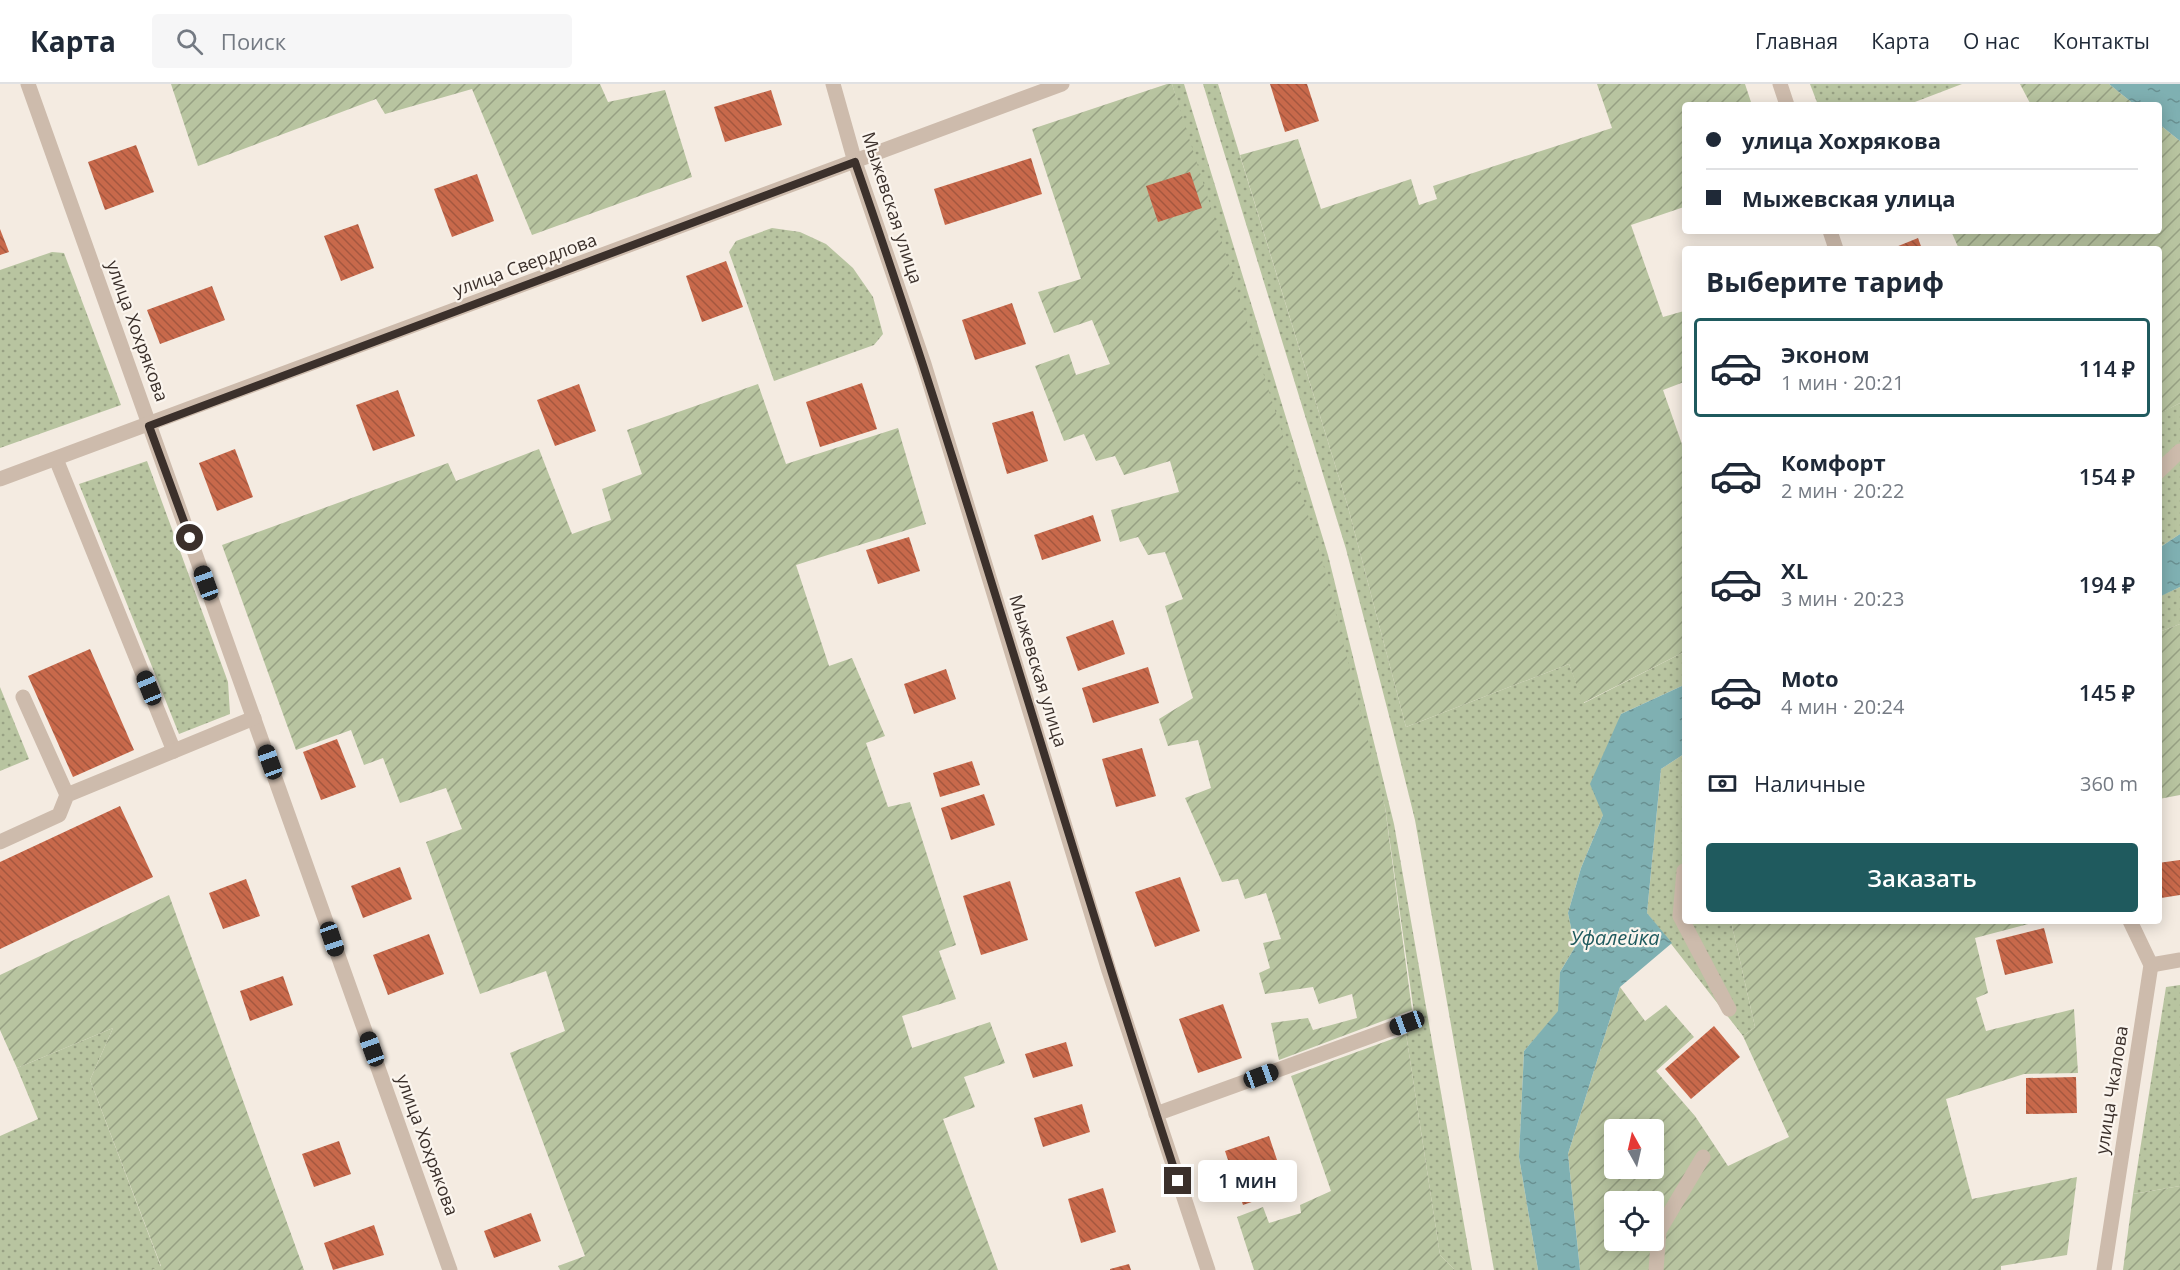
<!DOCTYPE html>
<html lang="ru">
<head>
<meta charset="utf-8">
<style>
	body { margin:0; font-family:"Open Sans",sans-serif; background:#f6f6f7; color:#1f2937; height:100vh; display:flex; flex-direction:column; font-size:22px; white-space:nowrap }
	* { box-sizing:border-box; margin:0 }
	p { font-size:20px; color:#747a83 }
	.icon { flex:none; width:33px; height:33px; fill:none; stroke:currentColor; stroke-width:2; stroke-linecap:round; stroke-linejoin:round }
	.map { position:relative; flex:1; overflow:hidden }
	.drawer { position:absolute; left:1682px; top:162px; width:480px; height:678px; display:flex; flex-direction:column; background:#fff; border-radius:6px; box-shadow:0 3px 15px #0003 }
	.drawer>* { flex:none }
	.guide { position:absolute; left:1682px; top:18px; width:480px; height:132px; border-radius:6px; box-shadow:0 3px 15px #0003; display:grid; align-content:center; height:132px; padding:0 24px; background:#fff }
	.needle { width:39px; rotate:352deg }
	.tools { position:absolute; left:1604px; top:1035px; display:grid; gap:12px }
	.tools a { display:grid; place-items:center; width:60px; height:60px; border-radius:6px; background:#fff; box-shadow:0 3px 15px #0003; font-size:30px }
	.end { position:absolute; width:27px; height:27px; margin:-14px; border:8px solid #3b302b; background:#fff; box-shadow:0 0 0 3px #fff }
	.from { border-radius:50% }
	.bubble { position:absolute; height:42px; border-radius:6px; background:#fff; box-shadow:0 3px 15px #0003; font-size:20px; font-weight:600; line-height:42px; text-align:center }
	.car { position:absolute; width:18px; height:36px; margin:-18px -9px; border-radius:8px; box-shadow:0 0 4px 2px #0007; background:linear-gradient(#222 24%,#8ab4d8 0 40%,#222 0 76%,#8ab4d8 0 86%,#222 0) }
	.guide b { display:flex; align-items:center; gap:21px; height:57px; font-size:22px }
	.guide b+b { border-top:2px solid #e0e1e3 }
	.guide i { width:15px; height:15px; background:#1f2937 }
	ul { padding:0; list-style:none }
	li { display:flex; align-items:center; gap:18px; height:99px; margin:0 12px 9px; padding:0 12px; border:3px solid transparent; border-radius:6px }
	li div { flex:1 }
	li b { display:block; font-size:22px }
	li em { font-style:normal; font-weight:600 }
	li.selected { border-color:#1f5a5e }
	li>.icon { width:54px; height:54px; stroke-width:1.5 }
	h2 { padding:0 24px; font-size:27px; line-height:72px }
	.pay { display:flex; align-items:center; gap:15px; height:66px; padding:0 24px; font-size:22px }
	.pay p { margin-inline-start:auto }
	.action { display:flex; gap:12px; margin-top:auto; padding:12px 24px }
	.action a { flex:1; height:69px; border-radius:6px; background:#1f5a5e; color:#fff; font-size:24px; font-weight:600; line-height:69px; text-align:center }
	header { display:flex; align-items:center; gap:36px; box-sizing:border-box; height:84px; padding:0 30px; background:#fff; border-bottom:2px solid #e0e1e3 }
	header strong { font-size:28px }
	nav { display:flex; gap:33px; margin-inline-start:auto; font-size:21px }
	.search { width:420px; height:54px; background:#f6f6f7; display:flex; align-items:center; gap:15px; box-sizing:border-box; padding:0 21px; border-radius:6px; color:#747a83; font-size:22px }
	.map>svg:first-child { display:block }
	.grass { fill:url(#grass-dots) }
	.garden { fill:url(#garden-furrows); fill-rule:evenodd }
	.water { fill:url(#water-ripples) }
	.building { fill:url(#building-back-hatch) }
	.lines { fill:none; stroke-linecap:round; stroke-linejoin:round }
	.minor { stroke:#cdbbac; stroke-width:15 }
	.route { stroke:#3b302b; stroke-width:8 }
	.labels { text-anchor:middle; stroke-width:4.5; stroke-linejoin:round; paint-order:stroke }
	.street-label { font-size:18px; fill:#3b302b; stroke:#fbf5ee }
	.water-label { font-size:20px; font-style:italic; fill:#1f5a5e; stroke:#fbf5ee }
</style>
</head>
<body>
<header>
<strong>Карта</strong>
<div class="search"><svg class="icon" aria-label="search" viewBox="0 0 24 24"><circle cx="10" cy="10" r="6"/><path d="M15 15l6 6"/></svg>Поиск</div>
<nav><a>Главная</a><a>Карта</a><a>О нас</a><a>Контакты</a></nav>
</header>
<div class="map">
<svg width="2180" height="1186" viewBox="0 0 2180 1186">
	<defs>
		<pattern id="grass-dots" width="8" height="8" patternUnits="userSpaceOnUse" patternTransform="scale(1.5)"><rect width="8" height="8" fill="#b8c4a0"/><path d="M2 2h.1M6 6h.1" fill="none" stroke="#97a083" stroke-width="1.8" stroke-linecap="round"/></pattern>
		<pattern id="garden-furrows" width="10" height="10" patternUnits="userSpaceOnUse" patternTransform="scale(1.5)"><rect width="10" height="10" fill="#b8c4a0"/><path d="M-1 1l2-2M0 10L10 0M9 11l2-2" fill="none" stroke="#97a083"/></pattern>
		<pattern id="water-ripples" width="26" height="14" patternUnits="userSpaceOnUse" patternTransform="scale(1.5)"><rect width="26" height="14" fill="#7fb0b2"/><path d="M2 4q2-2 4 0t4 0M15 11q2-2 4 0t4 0" fill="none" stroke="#699091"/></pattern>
		<pattern id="building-back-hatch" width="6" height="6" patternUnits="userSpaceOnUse" patternTransform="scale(1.5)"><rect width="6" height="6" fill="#c8694b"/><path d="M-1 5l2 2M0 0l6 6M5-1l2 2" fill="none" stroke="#a4573f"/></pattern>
	</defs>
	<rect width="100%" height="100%" fill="#f4ebe1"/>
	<g class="grass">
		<path d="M1172 0H1184L1328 471 1394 740 1472 1186H1455L1440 1171 1406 950 1416 943 1385 723Z"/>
		<path d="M1203 0H1218L1348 423 1406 643 1569 580 1584 619 1684 568V601L1621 630 1603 731 1581 784 1568 829 1575 863 1560 888 1559 927 1524 967 1519 1073 1538 1186H1494L1415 736 1393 647 1346 465Z"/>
		<path d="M1810 0H1962L1907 21H1818Z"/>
		<path d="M772 144 800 148 826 160 853 184 873 213 883 250 874 261 774 297 729 168 736 157Z"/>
		<path d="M52 168 64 169 121 321 0 364V186Z"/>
		<path d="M2180 319V450L2159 464 2158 330Z"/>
		<path d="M147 377 228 598 230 630 179 650 79 400Z"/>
		<path d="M2180 503V540L2159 548 2158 513Z"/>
		<path d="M0 603 29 675 0 687Z"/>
		<path d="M1684 670V837H1731L1755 943 1743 952 1647 829 1661 685Z"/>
		<path d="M2180 901V1102L2133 1110 2166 903Z"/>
		<path d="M113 944 90 996 161 1183 152 1186H0V1052L38 1035 17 984Z"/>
	</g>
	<g class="garden">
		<path d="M171 0H600L608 18 665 6 692 93 532 151 472 5 385 30 376 15 198 82Z"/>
		<path d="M1167 0H1172L1321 472 1385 723 1412 926 1279 976 1271 939 1308 934 1313 946 1357 934 1352 910 1319 920 1313 903 1265 910 1259 889 1270 884 1263 859 1281 855 1266 809 1245 815 1238 795 1222 798 1185 714 1211 704 1198 656 1168 662 1159 635 1193 614 1165 522 1183 515 1165 468 1148 471 1138 453 1120 458 1111 426 1179 408 1170 377 1124 391 1115 372 1096 377 1084 350 1064 357 1035 282 1069 270 1076 291 1110 280 1092 236 1054 249 1038 208 1081 195 1032 45Z"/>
		<path d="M1597 0H1745L1752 21H1684V123L1631 141 1663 233 1684 227V298L1663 306 1684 366V568L1583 619 1569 580 1406 643 1348 423 1240 71 1298 55 1321 125 1411 95 1419 121 1437 115 1433 102 1612 44Z"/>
		<path d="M2020 0H2109L2135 21H2031Z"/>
		<path d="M2159 40 2180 57V319L2159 330 2158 165H1959L1951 147H2158Z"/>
		<path d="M758 300 786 380 898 344 926 440 796 481 829 582 852 574 885 652 866 659 888 723 910 718 956 861 939 867 956 915 902 932 912 964 990 938 1005 979 964 993 975 1023 943 1035 998 1186H560L558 1182 585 1172 510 969 565 947 546 887 480 910 426 758 462 745 446 704 400 719 383 674 364 681 351 646 296 666 222 461 448 379 456 397 539 365 572 450 611 436 602 405 642 390 627 346Z"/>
		<path d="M2180 540V711L2159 715V548Z"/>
		<path d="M169 811 304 1186H152L161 1182 90 996 113 944 17 984 0 946V891Z"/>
		<path d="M1731 837H2040L1975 854 1988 909 1976 914 1986 947 2074 925 2078 989 2024 990 1946 1015 1972 1115 2077 1093 2067 1171 2001 1182V1186H1580L1568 1070 1620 903 1645 937 1666 921 1694 953 1656 987 1695 1032 1728 1082 1789 1053 1743 952 1755 943ZM1614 1046H1653V1084H1614ZM1614 1118H1653V1156H1614Z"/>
		<path d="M1406 950 1440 1171 1455 1186H1254L1237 1133 1263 1123 1269 1139 1301 1129 1300 1121 1331 1107 1291 992Z"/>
		<path d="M2180 1102V1186H2123L2133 1110Z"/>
	</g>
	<g class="water">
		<path d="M2109 0H2180V57L2159 40 2158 21H2135Z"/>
		<path d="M2180 450V503L2159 513V464Z"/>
		<path d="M1684 601V670L1661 685 1647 829 1672 859 1620 903 1568 1070 1580 1186H1538L1519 1073 1524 967 1558 927 1560 888 1575 863 1568 829 1581 784 1603 731 1590 700 1621 630Z"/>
	</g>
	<g class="building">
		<path d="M1270 0H1307L1319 37 1285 48Z"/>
		<path d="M771 6 782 41 725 58 714 23Z"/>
		<path d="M136 61 154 108 105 126 88 78Z"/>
		<path d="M1031 74 1042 110 945 141 934 105Z"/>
		<path d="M1190 88 1202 124 1158 138 1146 102Z"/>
		<path d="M477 90 494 137 452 153 434 105Z"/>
		<path d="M358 140 374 184 341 197 324 152Z"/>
		<path d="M0 145 9 168 0 171Z"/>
		<path d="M1918 154 1922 165H1891Z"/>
		<path d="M726 177 743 223 702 238 686 192Z"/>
		<path d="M212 202 225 236 160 260 147 226Z"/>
		<path d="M1012 219 1026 260 975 276 962 236Z"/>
		<path d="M862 299 877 345 820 363 806 318Z"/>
		<path d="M579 300 596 347 555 362 537 316Z"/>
		<path d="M398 306 415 352 373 367 356 321Z"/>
		<path d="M1033 327 1048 377 1007 390 992 339Z"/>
		<path d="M235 365 253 413 217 427 199 379Z"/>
		<path d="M1093 431 1101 457 1042 476 1034 451Z"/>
		<path d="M909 453 920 487 878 500 866 466Z"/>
		<path d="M1113 536 1125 570 1078 587 1066 553Z"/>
		<path d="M90 565 134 666 73 693 28 592Z"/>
		<path d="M1148 583 1159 619 1093 639 1082 604Z"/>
		<path d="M946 585 956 615 914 630 904 600Z"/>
		<path d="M337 655 356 703 321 716 303 668Z"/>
		<path d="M1142 664 1156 712 1116 723 1102 675Z"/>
		<path d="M972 677 980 701 940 713 933 689Z"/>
		<path d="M984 710 995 741 951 756 941 724Z"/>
		<path d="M120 722 153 793 0 865V778Z"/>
		<path d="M2180 776V811L2161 814 2158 779Z"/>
		<path d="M400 783 412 815 363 834 351 802Z"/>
		<path d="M1180 793 1200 847 1155 863 1135 808Z"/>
		<path d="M246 795 260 832 223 845 209 809Z"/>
		<path d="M1010 797 1028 856 981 871 963 812Z"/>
		<path d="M2044 844 2053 879 2005 891 1996 856Z"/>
		<path d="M429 850 444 890 388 911 373 871Z"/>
		<path d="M283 892 293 921 250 937 240 907Z"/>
		<path d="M1223 920 1242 974 1198 989 1179 935Z"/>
		<path d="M1714 942 1740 973 1691 1015 1665 985Z"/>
		<path d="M1066 958 1073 982 1033 994 1025 970Z"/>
		<path d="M2076 993 2077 1029 2026 1030V994Z"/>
		<path d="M1082 1020 1090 1048 1043 1063 1034 1034Z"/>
		<path d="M1269 1052 1287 1106 1243 1121 1225 1067Z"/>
		<path d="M339 1057 351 1090 314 1103 302 1070Z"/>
		<path d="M1103 1104 1116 1148 1081 1159 1068 1115Z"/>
		<path d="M531 1129 541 1157 494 1174 484 1147Z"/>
		<path d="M374 1141 384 1171 333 1186 324 1159Z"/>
		<path d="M1129 1180 1131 1186H1110V1185Z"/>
	</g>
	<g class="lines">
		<g class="minor">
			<path d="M28 0 450 1186"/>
			<path d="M833 0 855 78 924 280 1109 887 1208 1186"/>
			<path d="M1780 0 1787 21"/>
			<path d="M1830 147 1836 165"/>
			<path d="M56 375 174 667"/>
			<path d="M2158 388 2180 367"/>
			<path d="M0 395 1062 0"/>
			<path d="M23 613 67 711"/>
			<path d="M0 758 59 731 67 711 254 634"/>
			<path d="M1684 787 1680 832 1729 925"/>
			<path d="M2151 881 2180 876"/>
			<path d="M1156 1030 1407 939"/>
			<path d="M1656 1186 1659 1147 1703 1073"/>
			<path d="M2104 1186 2151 881 2130 837"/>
		</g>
	</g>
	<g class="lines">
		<path class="route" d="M190 454 149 342 855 78C972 415 1067 758 1178 1097"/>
	</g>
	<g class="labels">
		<g class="street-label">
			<text transform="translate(892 124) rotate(72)" y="6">Мыжевская улица</text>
			<text transform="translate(525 181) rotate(-20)" y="6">улица Свердлова</text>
			<text transform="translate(137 247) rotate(70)" y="6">улица Хохрякова</text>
			<text transform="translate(1038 587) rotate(73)" y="6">Мыжевская улица</text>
			<text transform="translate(2112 1006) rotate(-81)" y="6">улица Чкалова</text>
			<text transform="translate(427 1061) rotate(70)" y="6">улица Хохрякова</text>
		</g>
		<g class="water-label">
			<text x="1615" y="861">Уфалейка</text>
		</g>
	</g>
</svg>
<div class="tools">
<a><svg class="needle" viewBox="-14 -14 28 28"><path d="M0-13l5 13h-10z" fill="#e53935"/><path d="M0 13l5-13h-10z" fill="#747a83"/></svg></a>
<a><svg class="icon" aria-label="locate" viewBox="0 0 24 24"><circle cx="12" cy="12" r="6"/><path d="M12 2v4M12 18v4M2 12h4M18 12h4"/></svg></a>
</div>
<i class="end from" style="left:190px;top:454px"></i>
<i class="end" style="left:1178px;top:1097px"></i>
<div class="bubble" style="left:1198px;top:1076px;width:99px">1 мин</div>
<i class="car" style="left:206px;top:499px;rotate:340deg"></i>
<i class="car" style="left:149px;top:604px;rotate:338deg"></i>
<i class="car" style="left:270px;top:678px;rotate:340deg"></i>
<i class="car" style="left:332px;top:855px;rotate:161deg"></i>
<i class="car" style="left:1407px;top:939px;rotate:250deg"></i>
<i class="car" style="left:372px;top:965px;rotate:340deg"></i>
<i class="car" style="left:1261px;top:992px;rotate:70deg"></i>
<div class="guide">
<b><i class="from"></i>улица Хохрякова</b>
<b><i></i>Мыжевская улица</b>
</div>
<section class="drawer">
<h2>Выберите тариф</h2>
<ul>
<li class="selected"><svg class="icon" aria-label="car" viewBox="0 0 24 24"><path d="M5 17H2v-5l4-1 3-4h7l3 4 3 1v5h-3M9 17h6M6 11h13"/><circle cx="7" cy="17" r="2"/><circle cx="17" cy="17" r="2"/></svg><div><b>Эконом</b><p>1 мин · 20:21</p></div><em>114 ₽</em></li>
<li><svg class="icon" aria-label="car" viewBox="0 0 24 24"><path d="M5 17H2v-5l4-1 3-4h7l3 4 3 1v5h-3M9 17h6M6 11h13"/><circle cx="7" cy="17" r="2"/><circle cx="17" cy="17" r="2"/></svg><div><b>Комфорт</b><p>2 мин · 20:22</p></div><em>154 ₽</em></li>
<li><svg class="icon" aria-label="car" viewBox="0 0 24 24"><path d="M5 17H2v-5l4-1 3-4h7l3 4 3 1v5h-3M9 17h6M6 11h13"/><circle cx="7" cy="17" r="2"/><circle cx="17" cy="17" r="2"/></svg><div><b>XL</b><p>3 мин · 20:23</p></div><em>194 ₽</em></li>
<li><svg class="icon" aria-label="car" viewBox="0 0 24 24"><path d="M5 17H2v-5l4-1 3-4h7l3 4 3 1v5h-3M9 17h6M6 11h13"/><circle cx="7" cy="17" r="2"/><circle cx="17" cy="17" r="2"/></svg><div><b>Moto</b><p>4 мин · 20:24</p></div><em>145 ₽</em></li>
</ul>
<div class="pay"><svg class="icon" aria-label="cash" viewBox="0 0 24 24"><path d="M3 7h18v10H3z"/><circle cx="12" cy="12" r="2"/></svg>Наличные<p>360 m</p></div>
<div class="action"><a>Заказать</a></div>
</section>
</div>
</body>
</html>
